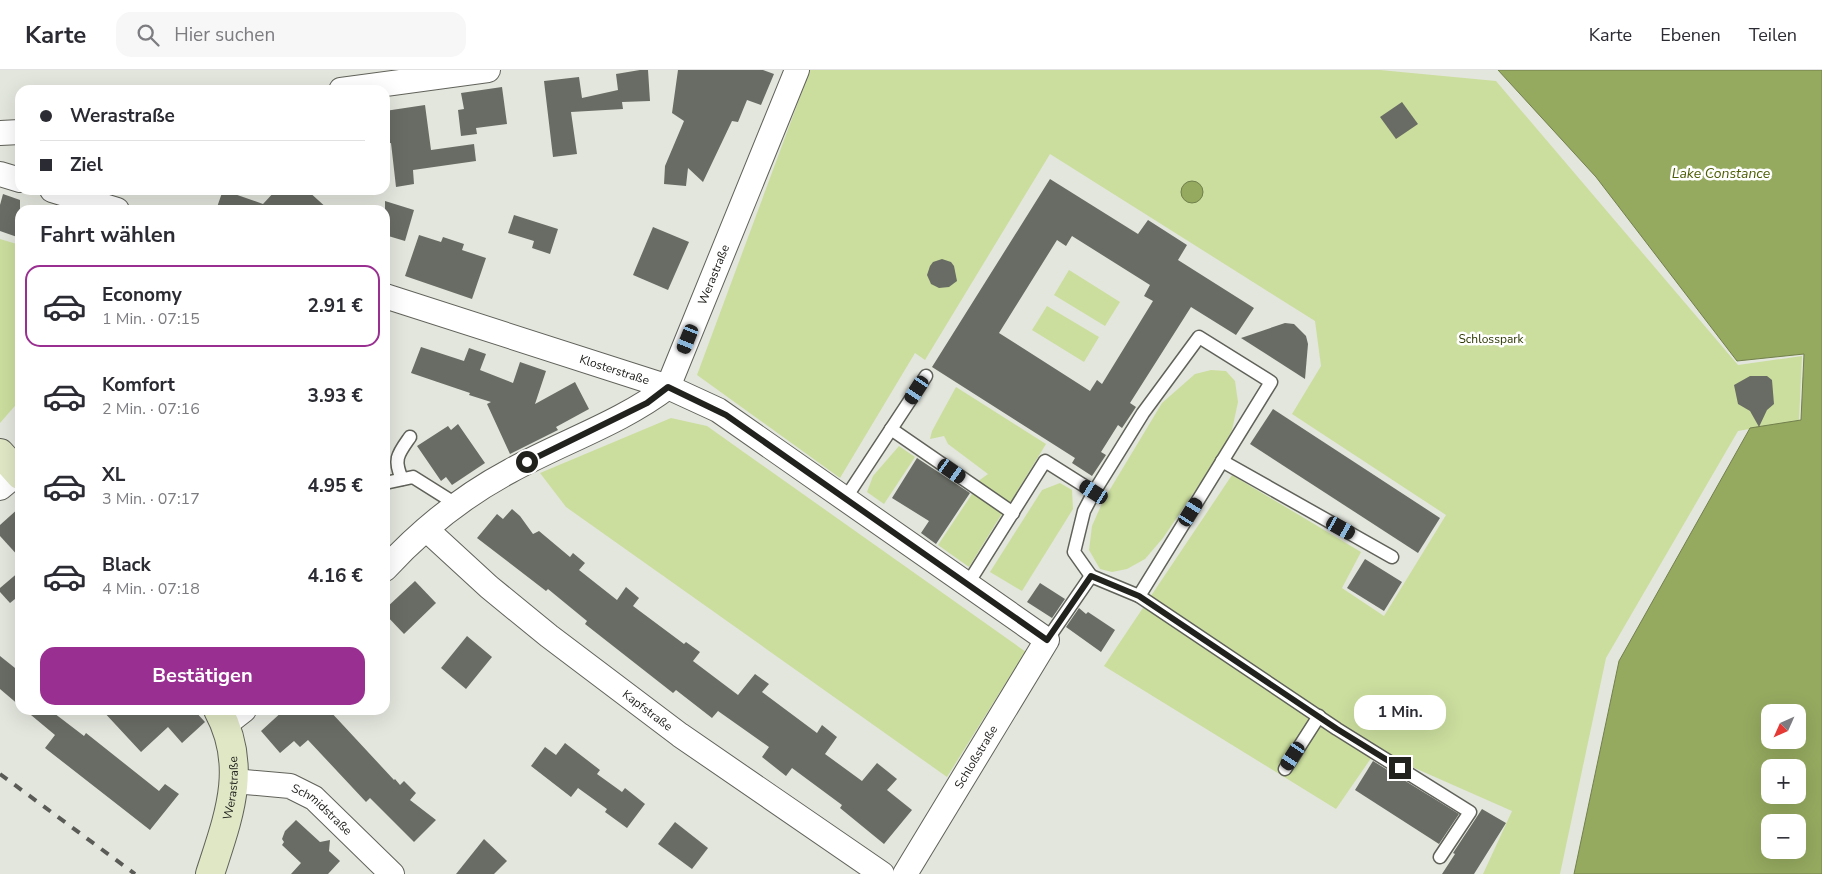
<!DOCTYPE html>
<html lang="de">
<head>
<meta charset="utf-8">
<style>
	body { margin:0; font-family:"Nunito Sans",sans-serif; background:#f7f7f7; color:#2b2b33; height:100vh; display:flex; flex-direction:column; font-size:19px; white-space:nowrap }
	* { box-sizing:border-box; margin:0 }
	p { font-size:16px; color:#7c7c81 }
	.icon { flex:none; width:28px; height:28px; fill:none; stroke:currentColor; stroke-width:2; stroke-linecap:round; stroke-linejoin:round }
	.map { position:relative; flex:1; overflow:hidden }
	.panel { position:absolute; left:15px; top:135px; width:375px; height:510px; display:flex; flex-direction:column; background:#fff; border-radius:15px; box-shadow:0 5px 20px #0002 }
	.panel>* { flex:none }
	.top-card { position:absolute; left:15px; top:15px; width:375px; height:110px; border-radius:15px; box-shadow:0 5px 20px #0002; display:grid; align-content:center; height:110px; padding:0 25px; background:#fff }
	.needle { width:32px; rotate:225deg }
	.controls { position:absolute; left:1761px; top:634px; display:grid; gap:10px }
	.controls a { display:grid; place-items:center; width:45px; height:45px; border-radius:10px; background:#fff; box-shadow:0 5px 20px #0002; font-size:25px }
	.end { position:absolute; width:22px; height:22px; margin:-11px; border:6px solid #21221e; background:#fff; box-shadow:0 0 0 2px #fff }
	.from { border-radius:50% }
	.bubble { position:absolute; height:35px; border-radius:15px; background:#fff; box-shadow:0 5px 20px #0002; font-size:16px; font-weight:700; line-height:35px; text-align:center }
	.car { position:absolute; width:15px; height:30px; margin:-15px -8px; border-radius:6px; box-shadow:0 0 4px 1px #0007; background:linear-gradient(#222 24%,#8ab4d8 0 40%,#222 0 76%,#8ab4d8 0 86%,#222 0) }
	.top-card b { display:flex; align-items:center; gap:18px; height:48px; font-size:19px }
	.top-card b+b { border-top:1px solid #e1e1e2 }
	.top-card i { width:12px; height:12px; background:#2b2b33 }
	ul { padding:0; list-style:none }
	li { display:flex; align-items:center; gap:15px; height:82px; margin:0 10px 8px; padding:0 15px; border:2px solid transparent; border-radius:15px }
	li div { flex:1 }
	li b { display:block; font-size:19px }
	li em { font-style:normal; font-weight:700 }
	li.active { border-color:#992f91 }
	li>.icon { width:45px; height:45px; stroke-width:1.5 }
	h2 { padding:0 25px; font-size:22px; line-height:60px }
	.cta { display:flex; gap:10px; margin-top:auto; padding:10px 25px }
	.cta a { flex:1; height:58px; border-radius:15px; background:#992f91; color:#fff; font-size:20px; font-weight:700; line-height:58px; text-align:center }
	header { display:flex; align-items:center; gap:30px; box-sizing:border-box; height:70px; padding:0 25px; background:#fff; border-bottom:1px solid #e1e1e2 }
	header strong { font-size:24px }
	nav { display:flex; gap:28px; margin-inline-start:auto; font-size:18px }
	.search { width:350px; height:45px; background:#f7f7f7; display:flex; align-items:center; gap:12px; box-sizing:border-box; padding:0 18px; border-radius:15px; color:#7c7c81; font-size:19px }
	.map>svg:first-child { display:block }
	.green { fill:#cbde9e }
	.water { fill:#95a95f; stroke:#72804c; fill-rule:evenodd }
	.building { fill:#696c64; fill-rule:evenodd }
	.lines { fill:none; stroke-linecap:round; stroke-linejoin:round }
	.service-casing { stroke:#60625a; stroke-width:15 }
	.minor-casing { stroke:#60625a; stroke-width:26 }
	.secondary-casing { stroke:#60625a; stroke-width:30 }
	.service { stroke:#fff; stroke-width:12 }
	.minor { stroke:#fff; stroke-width:24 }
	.secondary { stroke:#dfe7c5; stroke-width:28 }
	.rail { stroke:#5a5b56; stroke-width:4; stroke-dasharray:9 9; stroke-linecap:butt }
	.route { stroke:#21221e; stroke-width:6 }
	.labels { text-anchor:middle; stroke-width:5; stroke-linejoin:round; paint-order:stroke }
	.street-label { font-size:12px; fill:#21221e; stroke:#fff }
	.park-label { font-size:12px; fill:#2c3800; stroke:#fff }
	.water-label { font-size:14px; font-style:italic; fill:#4c5d04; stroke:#fff }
</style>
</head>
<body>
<header>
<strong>Karte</strong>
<div class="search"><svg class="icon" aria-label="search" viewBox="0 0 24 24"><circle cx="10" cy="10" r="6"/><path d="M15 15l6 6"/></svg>Hier suchen</div>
<nav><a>Karte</a><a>Ebenen</a><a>Teilen</a></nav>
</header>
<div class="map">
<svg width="1822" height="804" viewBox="0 0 1822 804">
	<rect width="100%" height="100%" fill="#e3e6dd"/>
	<g class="green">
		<path d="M810 0H1380L1496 11 1738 295 1802 286 1799 350 1738 361 1606 588 1560 804H1483L1512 741 1376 681 1336 739 1104 596 1232 405 1361 482 1342 518 1384 546 1446 445 1292 344 1321 296 1315 251 1050 84 925 290 915 283 840 408 697 305Z"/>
		<path d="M0 169 20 175V330L0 353Z"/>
		<path d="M1069 200 1120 232 1105 256 1054 225Z"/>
		<path d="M1047 236 1099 267 1084 292 1032 260Z"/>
		<path d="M1211 300 1226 301 1235 311 1238 332 1232 360 1220 384 1163 468 1145 489 1127 499 1112 502 1100 499 1089 480 1092 456 1103 431 1162 333 1195 304Z"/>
		<path d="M956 317 1046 374 1010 433 977 412 988 404 948 374 944 366 930 369 932 361Z"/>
		<path d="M671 348 707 356 1026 582 1015 598 947 707 566 437 540 403Z"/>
		<path d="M899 376 915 387 884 434 867 422 873 406Z"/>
		<path d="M1060 413 1072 420 1073 439 1022 521 990 502 1042 420Z"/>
		<path d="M974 421 1003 442 969 497 938 475Z"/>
	</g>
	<g class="water">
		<path d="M1498 0H1822V804H1574L1619 591 1750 358 1801 350 1804 284 1737 291 1596 107ZM1770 642H1798V670H1770ZM1770 698H1798V725H1770ZM1770 752H1798V780H1770Z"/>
		<circle cx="1192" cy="122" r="11"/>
	</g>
	<g class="building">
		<path d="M640 0H648L650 31 622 32 623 39 571 42 577 84 553 87 544 11 579 7 582 28 618 20 616 4Z"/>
		<path d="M678 0H763L774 4 761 35 747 30 738 52 732 51 703 112 688 98 686 116 664 114 665 96 684 51 672 43Z"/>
		<path d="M502 17 507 54 476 58 477 64 461 66 458 40 464 39 461 23Z"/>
		<path d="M1402 32 1418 54 1396 69 1380 47Z"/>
		<path d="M425 35 431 80 474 74 476 91 413 100 414 114 396 117 391 73 385 74V41Z"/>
		<path d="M1050 109 1138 164 1148 150 1187 175 1178 190 1254 238 1236 265 1191 237 1130 333 1136 337 1122 358 1118 355 1101 382 1106 385 1092 406 1072 393 1075 388 932 297ZM1072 166 1150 215 1144 226 1153 231 1102 314 1097 310 1090 321 999 263 1057 170 1066 176Z"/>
		<path d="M223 120 263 134 276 120H307L329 140H216Z"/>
		<path d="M3 124 20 130V168L0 161V135Z"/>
		<path d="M385 131 414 140 405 171 385 165Z"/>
		<path d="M514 145 558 159 550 184 532 178 534 171 508 163Z"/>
		<path d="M653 157 689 172 668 220 633 205Z"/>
		<path d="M419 165 441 172 443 167 464 174 462 180 486 188 472 229 405 206Z"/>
		<path d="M942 189 951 192 954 196 957 211 949 217 939 218 931 214 927 205 930 196 933 192Z"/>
		<path d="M1285 253 1294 254 1306 266 1308 274 1305 309 1241 268Z"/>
		<path d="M421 277 464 291 469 278 486 284 480 300 513 313 520 292 546 301 535 334 575 312 589 339 556 357 558 360 510 384 487 334 491 332 469 325 470 323 411 303Z"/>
		<path d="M1750 306H1767L1772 310 1774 334 1767 340 1759 357 1750 341 1738 334 1734 315Z"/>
		<path d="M1273 339 1440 448 1418 483 1250 374Z"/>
		<path d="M458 354 485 393 452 415 446 407 441 411 417 376 448 356 451 360Z"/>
		<path d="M917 388 970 423 936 474 921 463 929 451 892 428Z"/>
		<path d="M20 437V488L0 466V455Z"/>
		<path d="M512 439 520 446 533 464 539 461 570 487 573 483 585 493 579 500 617 530 626 517 639 528 633 536 684 574 686 572 700 582 693 591 738 625 755 604 769 614 762 622 817 663 822 655 837 667 825 684 862 711 877 693 897 709 887 720 912 740 884 774 840 738 842 735 792 698 786 706 762 687 769 677 718 641 712 648 676 620 673 623 585 554 587 551 548 519 546 521 477 468 497 444 503 449Z"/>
		<path d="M1365 489 1402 512 1384 541 1347 518Z"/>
		<path d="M20 501V525L10 533 0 522V518Z"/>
		<path d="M415 511 436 533 404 564 385 544V539Z"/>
		<path d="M1040 513 1065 529 1052 548 1027 532Z"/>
		<path d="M1079 538 1086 544 1088 542 1115 560 1101 582 1066 557Z"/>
		<path d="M467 566 492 587 466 619 441 598Z"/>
		<path d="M0 586 20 602V636L0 619Z"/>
		<path d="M25 640H50L84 666 86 663 159 721 165 714 179 724 150 760 45 678 55 665Z"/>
		<path d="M102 640H194L205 652 182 673 168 657 141 682Z"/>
		<path d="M284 640H329L394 710 395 709 400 715 404 711 416 723 410 730 436 750 414 772 370 728 366 732 308 670 300 677 294 671 280 683 261 661Z"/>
		<path d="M565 673 600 700 597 704 622 722 625 718 645 734 627 758 605 742 607 739 578 718 571 727 531 696 545 677 556 685Z"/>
		<path d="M1373 691 1459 744 1439 774 1355 720Z"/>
		<path d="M1482 739 1506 753 1474 804H1442L1455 784 1453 783Z"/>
		<path d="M296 750 320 772 330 770 329 781 340 791 328 804H291L301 793 282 775 284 772 282 769 285 761Z"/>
		<path d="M675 752 708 778 692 799 658 774Z"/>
		<path d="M484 769 507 791 494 804H456Z"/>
	</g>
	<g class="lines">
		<g class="service-casing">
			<g id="service">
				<path d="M891 359 1013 443"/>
				<path d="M1222 391 1392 487"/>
				<path d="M402 409C393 389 398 384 410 367"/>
				<path d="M385 413 413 407 456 434"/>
				<path d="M845 429 926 306"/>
				<path d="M1091 506 1074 482 1084 441 1094 422"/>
				<path d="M967 515 1045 391 1094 422 1143 343 1199 267 1271 312 1139 526"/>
				<path d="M1047 570 1091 506 1139 526 1337 659 1470 742 1440 787"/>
				<path d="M1285 699 1319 646"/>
			</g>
		</g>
		<g class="minor-casing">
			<g id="minor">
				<path d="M341 20 488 0"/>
				<path d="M0 63 20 62"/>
				<path d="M0 104 20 110"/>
				<path d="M52 120 117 140"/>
				<path id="s1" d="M385 226 668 317 718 340 1047 570 905 804"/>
				<path d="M0 418 18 403"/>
				<path id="s2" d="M427 460 489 517 549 566 680 665 882 804"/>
				<path id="s3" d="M385 499C421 460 463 426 510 401 562 372 621 353 668 317L797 0"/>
				<path d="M226 654 244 640"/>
				<path id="s4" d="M234 711 290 716 314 728 392 804"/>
			</g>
		</g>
		<g class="secondary-casing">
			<g id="secondary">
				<path d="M0 383 20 405"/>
				<path id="s5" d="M210 804C228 748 249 697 218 640"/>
			</g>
		</g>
		<use href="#service" class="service"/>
		<use href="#minor" class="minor"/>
		<use href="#secondary" class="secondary"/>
		<path class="rail" d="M0 704 135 804"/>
	</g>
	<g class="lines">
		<path class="route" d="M527 392 647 333 668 317 726 345 1047 570 1091 506 1139 526 1337 659 1400 698"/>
	</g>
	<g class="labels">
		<g class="street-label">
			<text dy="4" stroke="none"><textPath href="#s3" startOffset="460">Werastraße</textPath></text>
			<text dy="4" stroke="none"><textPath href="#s1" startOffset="241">Klosterstraße</textPath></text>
			<text dy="4" stroke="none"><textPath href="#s2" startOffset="285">Kapfstraße</textPath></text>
			<text transform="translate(976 687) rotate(-59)" y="4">Schloßstraße</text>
			<text dy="4" stroke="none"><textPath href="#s5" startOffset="89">Werastraße</textPath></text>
			<text dy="4" stroke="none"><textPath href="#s4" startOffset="96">Schmidstraße</textPath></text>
		</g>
		<g class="park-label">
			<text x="1491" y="273">Schlosspark</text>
		</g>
		<g class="water-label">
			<text x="1721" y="108">Lake Constance</text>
		</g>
	</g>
</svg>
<div class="controls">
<a><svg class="needle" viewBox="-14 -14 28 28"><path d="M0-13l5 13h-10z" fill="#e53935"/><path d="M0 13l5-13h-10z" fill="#7c7c81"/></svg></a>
<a>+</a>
<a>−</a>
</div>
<i class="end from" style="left:527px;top:392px"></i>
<i class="end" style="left:1400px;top:698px"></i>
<div class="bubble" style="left:1354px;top:625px;width:92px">1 Min.</div>
<i class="car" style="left:688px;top:269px;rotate:202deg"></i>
<i class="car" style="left:917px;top:320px;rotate:213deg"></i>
<i class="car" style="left:952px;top:401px;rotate:125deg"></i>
<i class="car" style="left:1094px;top:422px;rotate:302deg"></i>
<i class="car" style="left:1191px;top:442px;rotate:32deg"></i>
<i class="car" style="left:1341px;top:458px;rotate:119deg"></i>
<i class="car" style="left:1293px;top:686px;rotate:213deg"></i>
<div class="top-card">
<b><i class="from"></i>Werastraße</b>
<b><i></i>Ziel</b>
</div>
<section class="panel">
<h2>Fahrt wählen</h2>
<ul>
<li class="active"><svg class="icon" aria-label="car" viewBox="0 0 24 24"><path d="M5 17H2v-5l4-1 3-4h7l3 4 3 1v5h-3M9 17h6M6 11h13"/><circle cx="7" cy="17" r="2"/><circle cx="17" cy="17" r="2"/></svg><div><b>Economy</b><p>1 Min. · 07:15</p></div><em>2.91 €</em></li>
<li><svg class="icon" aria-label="car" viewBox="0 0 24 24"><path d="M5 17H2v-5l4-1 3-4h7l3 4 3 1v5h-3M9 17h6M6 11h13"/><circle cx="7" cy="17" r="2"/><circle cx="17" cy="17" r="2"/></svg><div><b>Komfort</b><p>2 Min. · 07:16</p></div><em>3.93 €</em></li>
<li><svg class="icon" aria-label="car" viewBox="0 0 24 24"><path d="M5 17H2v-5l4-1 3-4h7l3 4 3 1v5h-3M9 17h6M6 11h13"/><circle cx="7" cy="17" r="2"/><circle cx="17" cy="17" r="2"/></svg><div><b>XL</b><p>3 Min. · 07:17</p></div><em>4.95 €</em></li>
<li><svg class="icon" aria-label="car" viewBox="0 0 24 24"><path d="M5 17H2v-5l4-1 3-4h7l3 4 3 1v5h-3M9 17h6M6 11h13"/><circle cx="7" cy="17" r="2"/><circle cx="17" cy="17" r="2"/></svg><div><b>Black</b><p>4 Min. · 07:18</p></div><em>4.16 €</em></li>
</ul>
<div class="cta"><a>Bestätigen</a></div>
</section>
</div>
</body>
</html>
